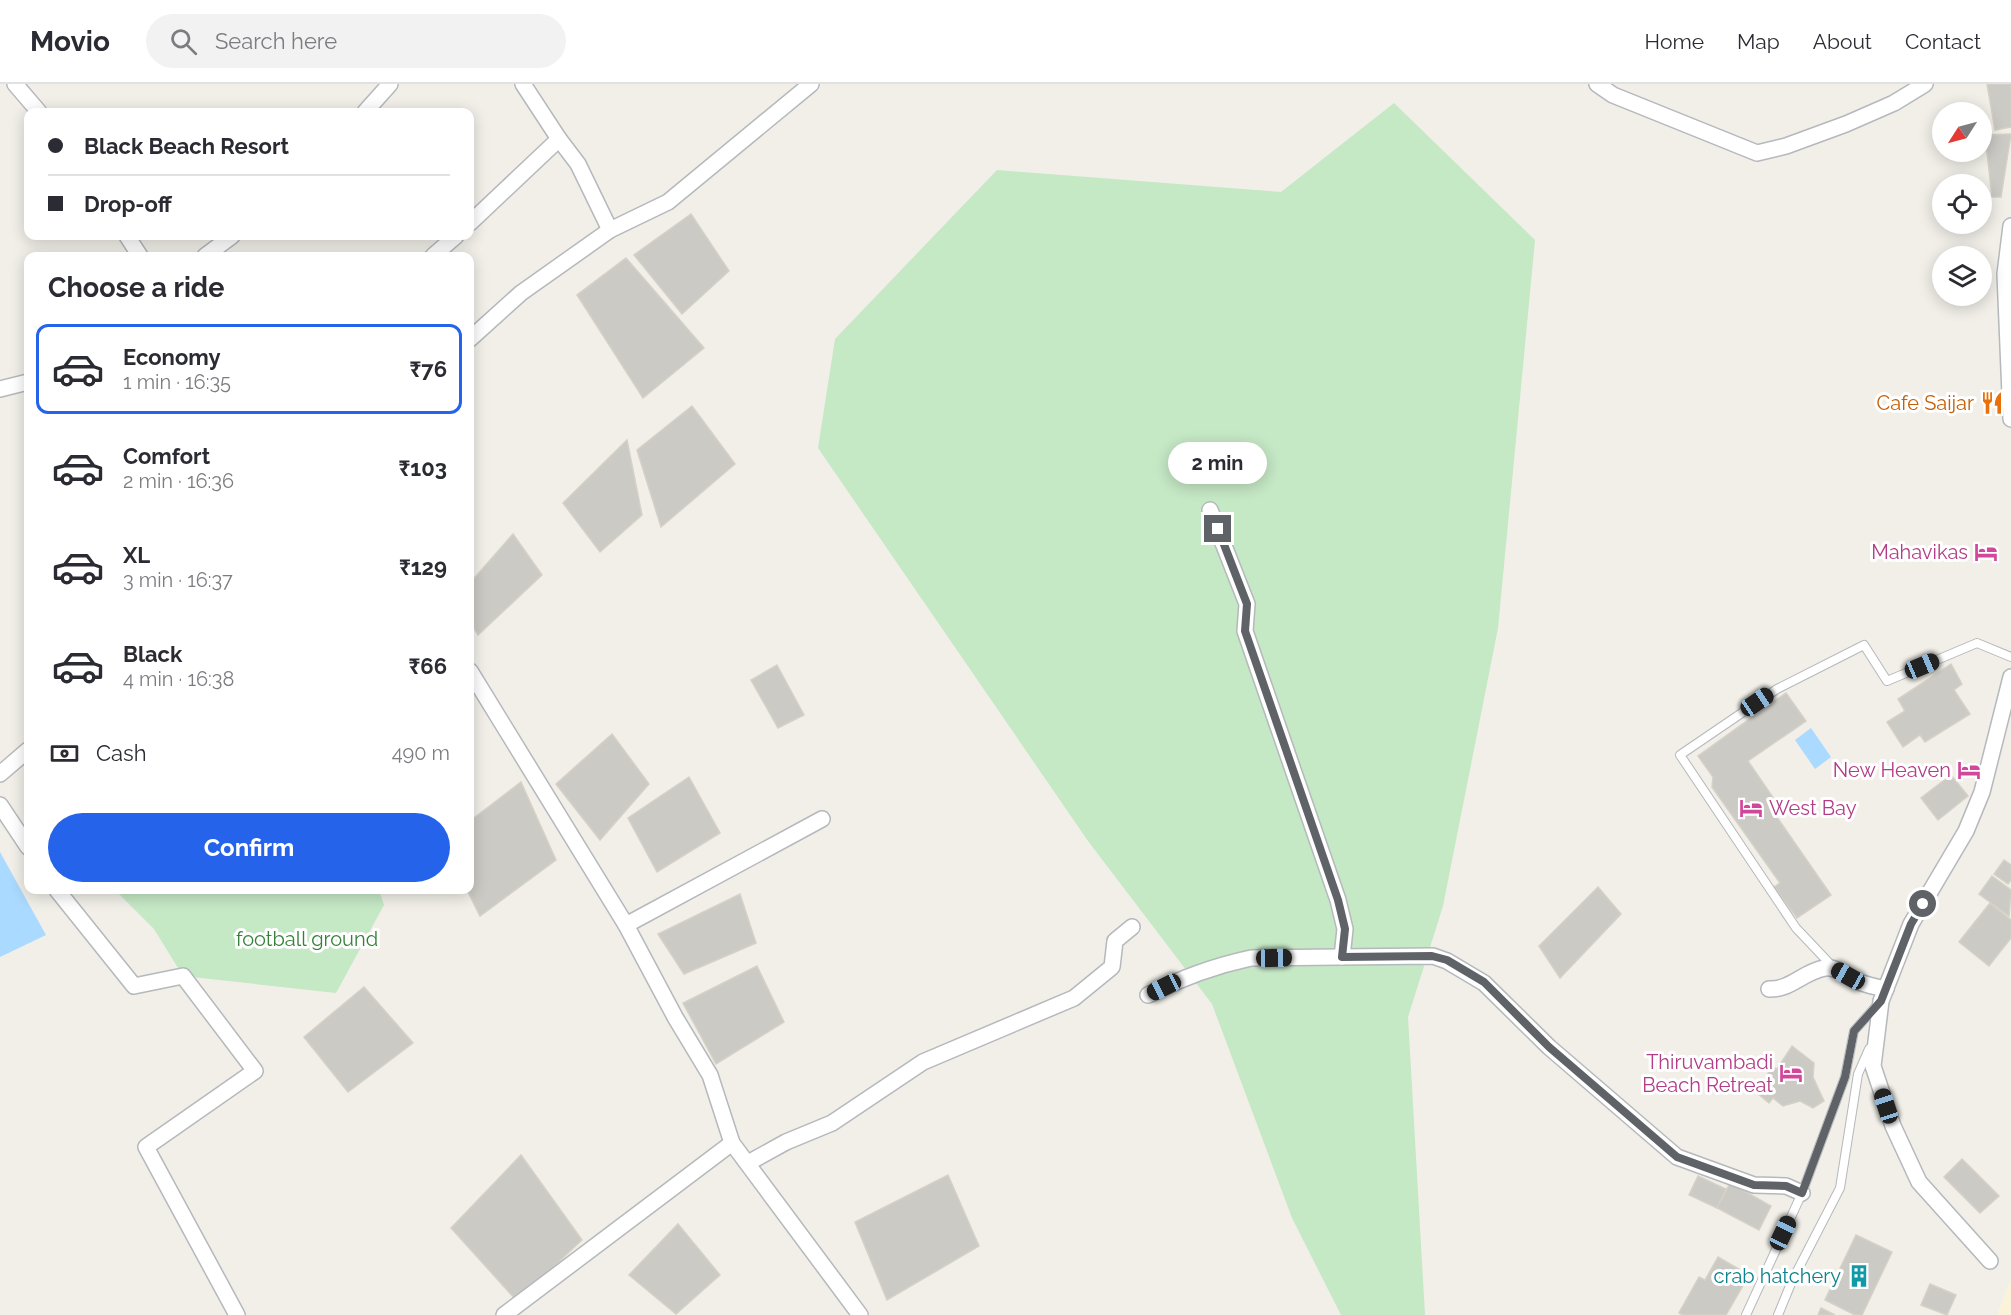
<!DOCTYPE html>
<html lang="en">
<head>
<meta charset="utf-8">
<style>
	body { margin:0; font-family:Raleway,sans-serif; background:#f2f2f3; color:#2b2b33; height:100vh; display:flex; flex-direction:column; font-size:22px; white-space:nowrap }
	* { box-sizing:border-box; margin:0 }
	p { font-size:20px; color:#7c7c81 }
	.icon { flex:none; width:33px; height:33px; fill:none; stroke:currentColor; stroke-width:2; stroke-linecap:round; stroke-linejoin:round }
	.map { position:relative; flex:1; overflow:hidden }
	.drawer { position:absolute; left:24px; top:168px; width:450px; height:642px; display:flex; flex-direction:column; background:#fff; border-radius:12px; box-shadow:0 3px 15px #0003 }
	.drawer>* { flex:none }
	.guide { position:absolute; left:24px; top:24px; width:450px; height:132px; border-radius:12px; box-shadow:0 3px 15px #0003; display:grid; align-content:center; height:132px; padding:0 24px; background:#fff }
	.needle { width:39px; rotate:234deg }
	.buttons { position:absolute; left:1932px; top:18px; display:grid; gap:12px }
	.buttons a { display:grid; place-items:center; width:60px; height:60px; border-radius:50%; background:#fff; box-shadow:0 3px 15px #0003; font-size:30px }
	.end { position:absolute; width:27px; height:27px; margin:-14px; border:8px solid #5f6368; background:#fff; box-shadow:0 0 0 3px #fff }
	.from { border-radius:50% }
	.bubble { position:absolute; height:42px; border-radius:21px; background:#fff; box-shadow:0 3px 15px #0003; font-size:20px; font-weight:700; line-height:42px; text-align:center }
	.car { position:absolute; width:18px; height:36px; margin:-18px -9px; border-radius:8px; box-shadow:0 0 4px 2px #0007; background:linear-gradient(#222 24%,#8ab4d8 0 40%,#222 0 76%,#8ab4d8 0 86%,#222 0) }
	.guide b { display:flex; align-items:center; gap:21px; height:57px; font-size:22px }
	.guide b+b { border-top:2px solid #e1e1e2 }
	.guide i { width:15px; height:15px; background:#2b2b33 }
	ul { padding:0; list-style:none }
	li { display:flex; align-items:center; gap:18px; height:90px; margin:0 12px 9px; padding:0 12px; border:3px solid transparent; border-radius:12px }
	li div { flex:1 }
	li b { display:block; font-size:22px }
	li em { font-style:normal; font-weight:700 }
	li.active { border-color:#2563eb }
	li>.icon { width:54px; height:54px; stroke-width:1.5 }
	h2 { padding:0 24px; font-size:27px; line-height:72px }
	.pay { display:flex; align-items:center; gap:15px; height:66px; padding:0 24px; font-size:22px }
	.pay p { margin-inline-start:auto }
	.primary-button { display:flex; gap:12px; margin-top:auto; padding:12px 24px }
	.primary-button a { flex:1; height:69px; border-radius:36px; background:#2563eb; color:#fff; font-size:24px; font-weight:700; line-height:69px; text-align:center }
	header { display:flex; align-items:center; gap:36px; box-sizing:border-box; height:84px; padding:0 30px; background:#fff; border-bottom:2px solid #e1e1e2 }
	header strong { font-size:28px }
	nav { display:flex; gap:33px; margin-inline-start:auto; font-size:21px }
	.search { width:420px; height:54px; background:#f2f2f3; display:flex; align-items:center; gap:15px; box-sizing:border-box; padding:0 21px; border-radius:33px; color:#7c7c81; font-size:22px }
	.map>svg:first-child { display:block }
	.green { fill:#c5e8c5 }
	.sand { fill:#fbf3d9 }
	.water { fill:#aadaff }
	.building { fill:#cccac5; stroke:#d6d1c6; stroke-width:1.5 }
	.lines { fill:none; stroke-linecap:round; stroke-linejoin:round }
	.service-casing { stroke:#b5b8bc; stroke-width:10 }
	.minor-casing { stroke:#b5b8bc; stroke-width:18 }
	.service { stroke:#fff; stroke-width:8 }
	.minor { stroke:#fff; stroke-width:15 }
	.route { stroke:#5f6368; stroke-width:8 }
	.labels { text-anchor:middle; stroke-width:6; stroke-linejoin:round; paint-order:stroke }
	.food-label { font-size:20px; fill:#c56008; stroke:#fff; text-anchor:end }
	.hotel-label { font-size:20px; fill:#b23c85; stroke:#fff; text-anchor:end }
	.park-label { font-size:20px; fill:#348238; stroke:#fff }
	.culture-label { font-size:20px; fill:#0d838f; stroke:#fff; text-anchor:end }
</style>
</head>
<body>
<header>
<strong>Movio</strong>
<div class="search"><svg class="icon" aria-label="search" viewBox="0 0 24 24"><circle cx="10" cy="10" r="6"/><path d="M15 15l6 6"/></svg>Search here</div>
<nav><a>Home</a><a>Map</a><a>About</a><a>Contact</a></nav>
</header>
<div class="map">
<svg width="2011" height="1231" viewBox="0 0 2011 1231">
	<rect width="100%" height="100%" fill="#f1efe8"/>
	<g class="green">
		<path d="M1394 19 1535 156 1498 544 1443 822 1408 933 1425 1231H1341L1292 1134 1212 920 1088 757 818 364 835 255 997 86 1281 108Z"/>
		<path d="M115 806H379L384 821 336 909 183 892 154 845Z"/>
	</g>
	<path class="sand" d="M2011 1194V1231H1997Z"/>
	<g class="water">
		<path d="M1811 644 1831 673 1815 685 1795 656Z"/>
		<path d="M0 768 46 851 0 873Z"/>
	</g>
	<g class="building">
		<path d="M1987 0H2011V43L1995 46Z"/>
		<path d="M2011 50 2001 113H1992L1985 51Z"/>
		<path d="M691 130 729 187 682 230 634 171Z"/>
		<path d="M626 174 704 264 643 314 577 211Z"/>
		<path d="M692 322 735 380 661 443 637 366Z"/>
		<path d="M627 356 642 431 600 468 563 419Z"/>
		<path d="M513 450 542 491 478 551 470 537V499Z"/>
		<path d="M1951 580 1962 600 1954 606 1970 630 1925 658 1920 651 1903 663 1887 638 1905 627 1898 615Z"/>
		<path d="M777 581 804 631 778 644 751 596Z"/>
		<path d="M1786 609 1806 637 1748 677 1779 722 1772 726 1831 811 1797 834 1774 803 1780 799 1712 703 1713 693 1698 672Z"/>
		<path d="M612 650 649 700 600 756 556 700Z"/>
		<path d="M1951 691 1968 712 1938 736 1921 714Z"/>
		<path d="M689 693 720 749 657 788 628 734Z"/>
		<path d="M521 698 556 776 480 832 467 806H470V737Z"/>
		<path d="M2004 776 2011 781V796L2008 800 1994 790Z"/>
		<path d="M1992 792 2011 806 2009 832 1979 810Z"/>
		<path d="M1598 803 1621 830 1560 894 1539 862Z"/>
		<path d="M740 810 756 859 684 890 658 850Z"/>
		<path d="M1990 819 2011 836V854L1989 882 1959 858Z"/>
		<path d="M757 882 784 938 716 980 683 919Z"/>
		<path d="M364 903 413 959 348 1008 304 953Z"/>
		<path d="M1792 962 1814 979 1813 993 1824 1017 1813 1024 1800 1017 1783 1022 1773 1014 1769 1019 1758 1010 1769 996 1766 993 1772 983 1777 985Z"/>
		<path d="M521 1071 582 1156 517 1217 451 1144Z"/>
		<path d="M1962 1075 1999 1112 1980 1129 1944 1093Z"/>
		<path d="M948 1091 979 1162 887 1216 855 1138Z"/>
		<path d="M1698 1092 1726 1105 1717 1124 1689 1111Z"/>
		<path d="M1730 1099 1771 1122 1759 1146 1717 1124Z"/>
		<path d="M678 1140 720 1191 676 1230 629 1191Z"/>
		<path d="M1856 1151 1892 1168 1862 1231H1855L1825 1216Z"/>
		<path d="M1718 1173 1749 1191 1726 1231H1683L1679 1229 1699 1193 1705 1196Z"/>
		<path d="M1930 1200 1956 1211 1947 1231 1921 1221Z"/>
		<path d="M1821 1224 1835 1231H1818Z"/>
	</g>
	<g class="lines">
		<g class="service-casing">
			<g id="service">
				<path d="M1832 882 1796 844 1680 671 1777 605 1864 561 1887 597 1977 559 2011 573"/>
				<path d="M1746 1231 1802 1109 1845 993 1854 947 1878 920"/>
				<path d="M1778 1231 1792 1197 1840 1104 1858 990 1869 965"/>
			</g>
		</g>
		<g class="minor-casing">
			<g id="minor">
				<path d="M15 0 39 28"/>
				<path d="M523 0 559 55 578 80 610 146"/>
				<path d="M1597 0 1613 11 1757 69 1786 62 1846 40 1894 19 1925 0"/>
				<path d="M365 28 390 0"/>
				<path d="M470 139 559 55"/>
				<path d="M2011 142 2005 190 2011 335"/>
				<path d="M127 152 140 172"/>
				<path d="M205 172 232 152"/>
				<path d="M433 172 456 152"/>
				<path d="M470 255 521 209 610 146 668 118 811 0"/>
				<path d="M0 305 28 298"/>
				<path d="M1210 426 1247 520 1245 547 1338 816 1345 845 1342 873"/>
				<path d="M470 587 626 841 675 933 710 991 732 1059 860 1231"/>
				<path d="M0 690 28 666"/>
				<path d="M0 721 28 763"/>
				<path d="M57 806 134 902 183 892 255 987 146 1063 237 1231"/>
				<path d="M626 841 822 735"/>
				<path d="M1769 905C1791 906 1804 887 1825 884 1837 882 1848 893 1859 898 1867 901 1876 903 1886 905"/>
				<path d="M1148 911C1181 894 1214 882 1251 874L1433 872 1447 877 1484 899 1549 963 1677 1073 1754 1101 1786 1102 1802 1109"/>
				<path d="M748 1079 786 1058 832 1039 923 978 1074 914 1112 883 1115 857 1132 843"/>
				<path d="M1990 1177 1919 1098 1893 1042 1873 982 1881 917 1911 840 1966 747 1982 708 2011 593"/>
				<path d="M504 1231 732 1059"/>
			</g>
		</g>
		<use href="#service" class="service"/>
		<use href="#minor" class="minor"/>
	</g>
	<g class="lines">
		<path class="route" d="M1218 445 1247 520 1245 547 1338 816 1345 845 1342 873 1432 872 1447 876 1484 898 1549 963 1677 1073 1754 1101 1786 1102 1802 1109 1845 993 1854 947 1881 917 1911 840 1923 820"/>
	</g>
	<defs>
		<g id="restaurant-bare" transform="scale(1.8)"><path d="M-5-6h1v4h1v-4h1v4h1v-4h1v5L-1.5 .5V6h-2V.5L-5-1ZM5-6V6H3V1.5H1.5Q1.5-4 5-6Z" fill="#e8710a" stroke="#fff" stroke-width="2.5" paint-order="stroke"/></g>
		<g id="hotel-bare" transform="scale(1.8)"><path d="M-6-4.5h1.5V1H6V5H4.5V3h-9V5H-6ZM-4 0a1.8 1.8 0 1 1 3.6 0ZM.5 0V-2.5h3Q6-2.5 6 0Z" fill="#d1479c" stroke="#fff" stroke-width="2.5" paint-order="stroke"/></g>
		<g id="building-bare" transform="scale(1.8)"><path d="M-4-6H4V6H1V3H-1V6H-4ZM-2.5-4.3h1.7v1.8h-1.7ZM.8-4.3h1.7v1.8H.8ZM-2.5-1h1.7V.8h-1.7ZM.8-1h1.7V.8H.8Z" fill="#0f9aa8" stroke="#fff" stroke-width="2.5" paint-order="stroke"/></g>
	</defs>
	<g fill-rule="evenodd">
		<use href="#restaurant-bare" x="1992" y="319"/>
		<use href="#hotel-bare" x="1986" y="468"/>
		<use href="#hotel-bare" x="1969" y="686"/>
		<use href="#hotel-bare" x="1751" y="724"/>
		<use href="#hotel-bare" x="1791" y="989"/>
		<use href="#building-bare" x="1859" y="1192"/>
	</g>
	<g class="labels">
		<g class="food-label">
			<text x="1974" y="326">Cafe Saijar</text>
		</g>
		<g class="hotel-label">
			<text x="1968" y="475">Mahavikas</text>
			<text x="1951" y="693">New Heaven</text>
			<text x="1769" y="731" text-anchor="start">West Bay</text>
			<text x="1773" y="985">Thiruvambadi<tspan x="1773" dy="23">Beach Retreat</tspan></text>
		</g>
		<g class="park-label">
			<text x="307" y="862">football ground</text>
		</g>
		<g class="culture-label">
			<text x="1841" y="1199">crab hatchery</text>
		</g>
	</g>
</svg>
<div class="buttons">
<a><svg class="needle" viewBox="-14 -14 28 28"><path d="M0-13l5 13h-10z" fill="#e53935"/><path d="M0 13l5-13h-10z" fill="#7c7c81"/></svg></a>
<a><svg class="icon" aria-label="locate" viewBox="0 0 24 24"><circle cx="12" cy="12" r="6"/><path d="M12 2v4M12 18v4M2 12h4M18 12h4"/></svg></a>
<a><svg class="icon" aria-label="layers" viewBox="0 0 24 24"><path d="M12 4l9 5-9 5-9-5zM3 14l9 5 9-5"/></svg></a>
</div>
<i class="end from" style="left:1923px;top:820px"></i>
<i class="end" style="left:1218px;top:445px"></i>
<div class="bubble" style="left:1168px;top:358px;width:99px">2 min</div>
<i class="car" style="left:1922px;top:582px;rotate:67deg"></i>
<i class="car" style="left:1757px;top:618px;rotate:56deg"></i>
<i class="car" style="left:1274px;top:874px;rotate:89deg"></i>
<i class="car" style="left:1848px;top:892px;rotate:299deg"></i>
<i class="car" style="left:1164px;top:903px;rotate:243deg"></i>
<i class="car" style="left:1886px;top:1022px;rotate:342deg"></i>
<i class="car" style="left:1783px;top:1149px;rotate:25deg"></i>
<div class="guide">
<b><i class="from"></i>Black Beach Resort</b>
<b><i></i>Drop-off</b>
</div>
<section class="drawer">
<h2>Choose a ride</h2>
<ul>
<li class="active"><svg class="icon" aria-label="car" viewBox="0 0 24 24"><path d="M5 17H2v-5l4-1 3-4h7l3 4 3 1v5h-3M9 17h6M6 11h13"/><circle cx="7" cy="17" r="2"/><circle cx="17" cy="17" r="2"/></svg><div><b>Economy</b><p>1 min · 16:35</p></div><em>₹76</em></li>
<li><svg class="icon" aria-label="car" viewBox="0 0 24 24"><path d="M5 17H2v-5l4-1 3-4h7l3 4 3 1v5h-3M9 17h6M6 11h13"/><circle cx="7" cy="17" r="2"/><circle cx="17" cy="17" r="2"/></svg><div><b>Comfort</b><p>2 min · 16:36</p></div><em>₹103</em></li>
<li><svg class="icon" aria-label="car" viewBox="0 0 24 24"><path d="M5 17H2v-5l4-1 3-4h7l3 4 3 1v5h-3M9 17h6M6 11h13"/><circle cx="7" cy="17" r="2"/><circle cx="17" cy="17" r="2"/></svg><div><b>XL</b><p>3 min · 16:37</p></div><em>₹129</em></li>
<li><svg class="icon" aria-label="car" viewBox="0 0 24 24"><path d="M5 17H2v-5l4-1 3-4h7l3 4 3 1v5h-3M9 17h6M6 11h13"/><circle cx="7" cy="17" r="2"/><circle cx="17" cy="17" r="2"/></svg><div><b>Black</b><p>4 min · 16:38</p></div><em>₹66</em></li>
</ul>
<div class="pay"><svg class="icon" aria-label="cash" viewBox="0 0 24 24"><path d="M3 7h18v10H3z"/><circle cx="12" cy="12" r="2"/></svg>Cash<p>490 m</p></div>
<div class="primary-button"><a>Confirm</a></div>
</section>
</div>
</body>
</html>
